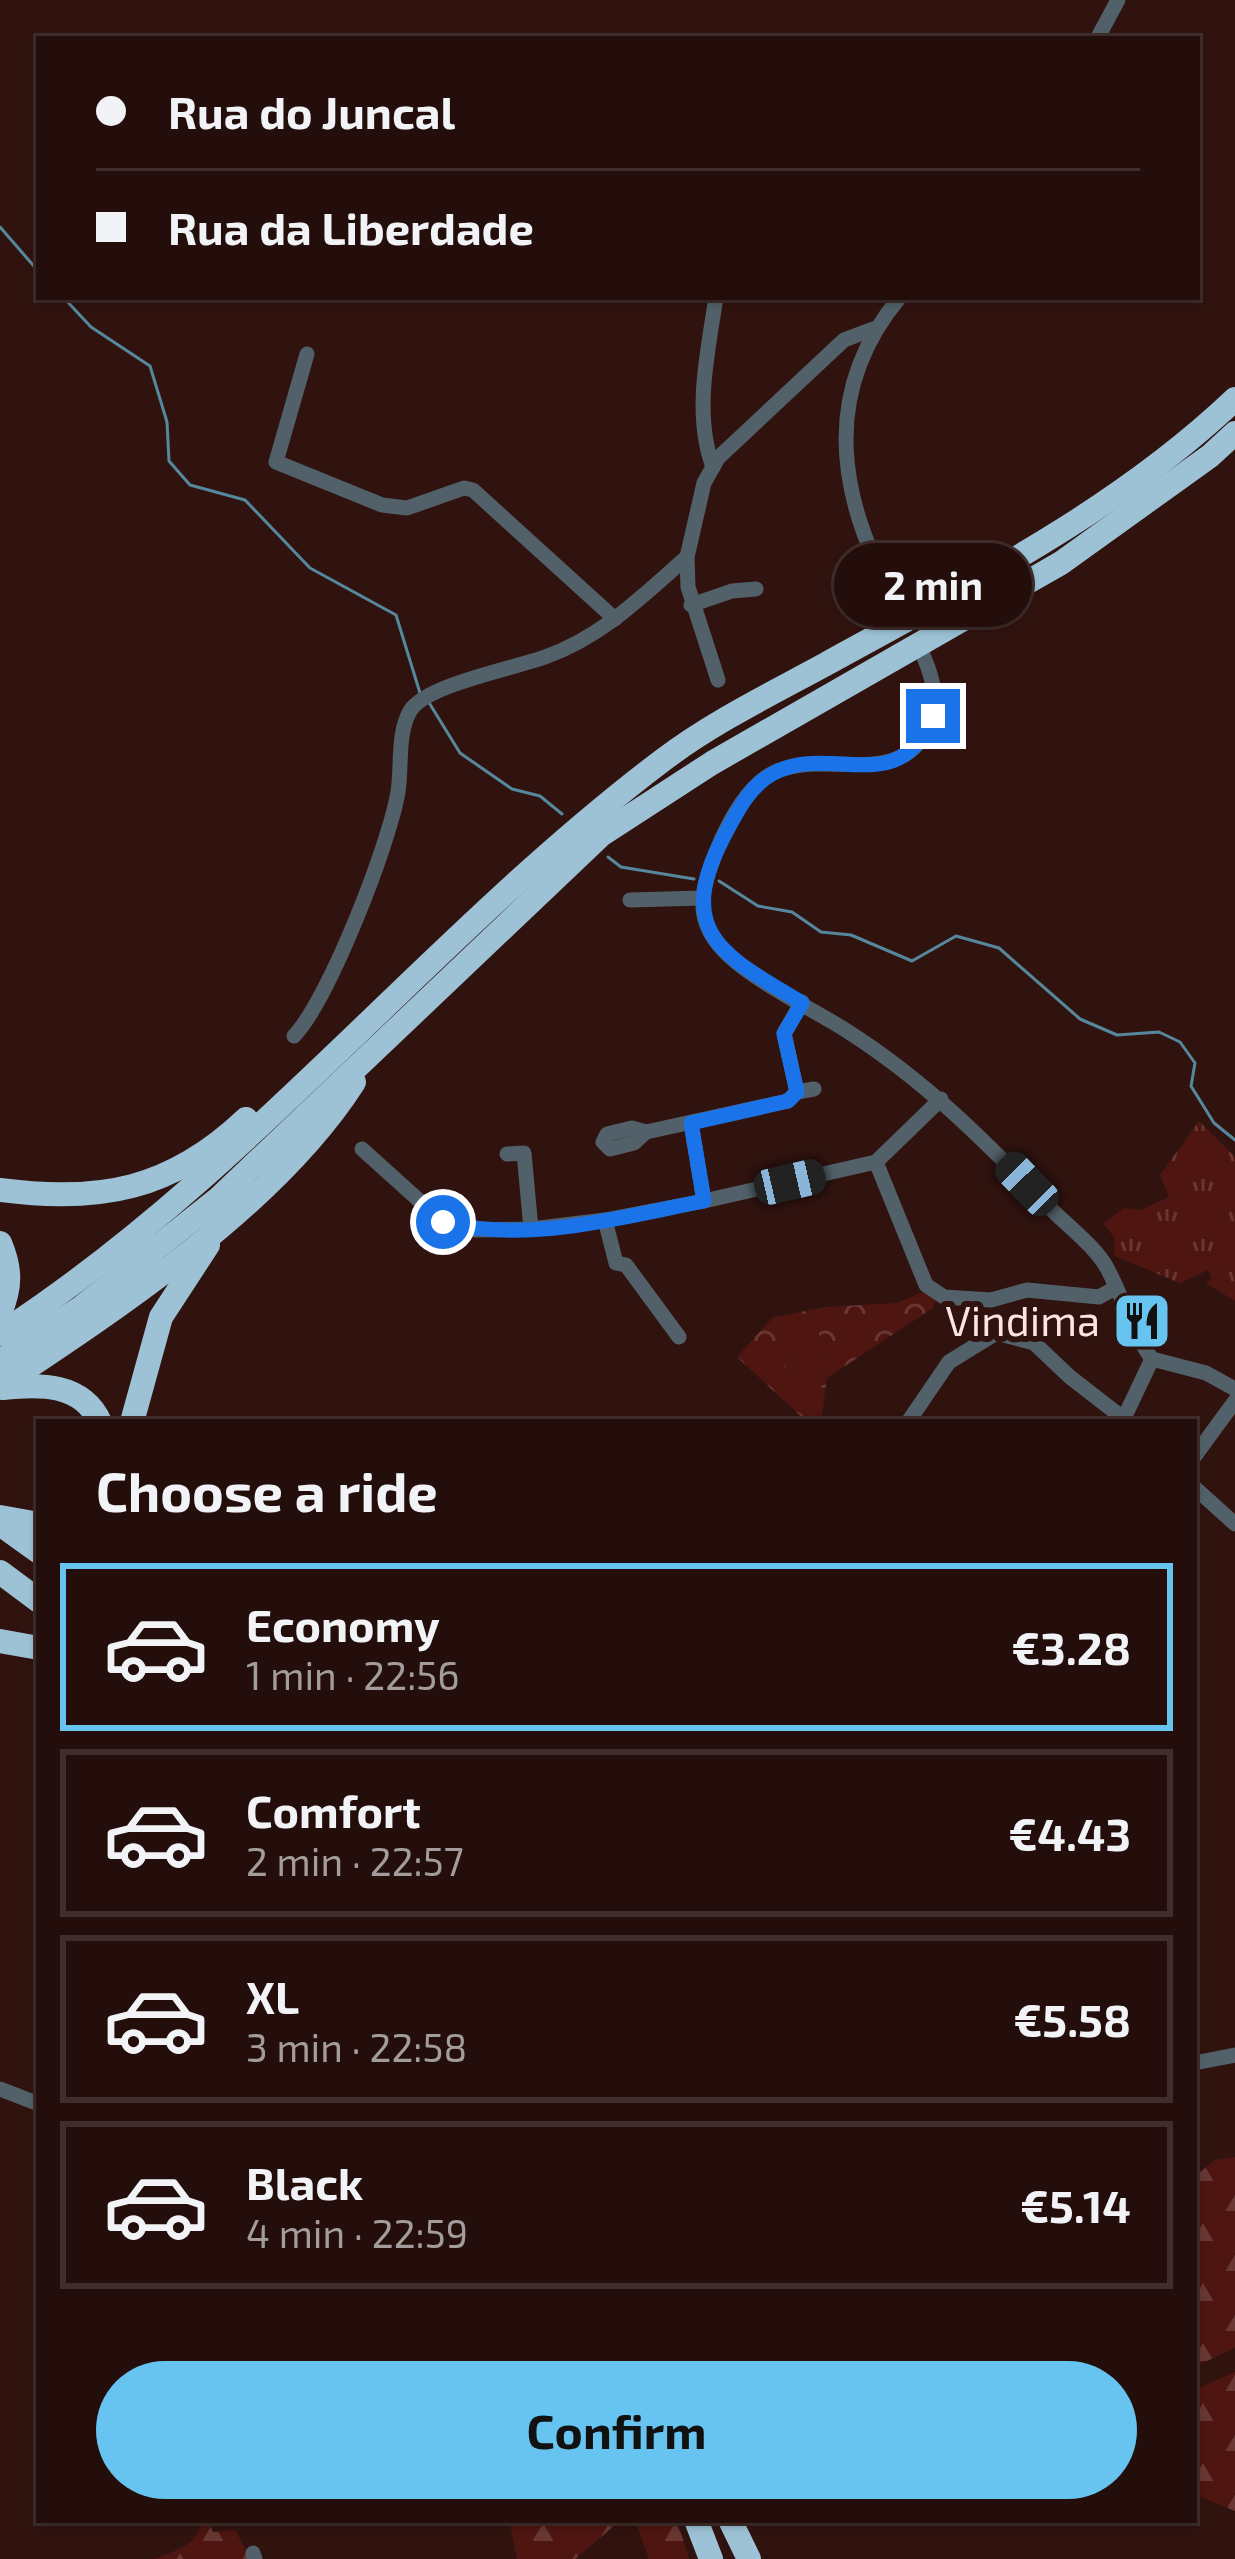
<!DOCTYPE html>
<html lang="en">
<head>
<meta charset="utf-8">
<style>
	body { margin:0; font-family:"Exo 2",sans-serif; background:#301c19; color:#f1f3f6; height:100vh; display:flex; flex-direction:column; font-size:45px; white-space:nowrap }
	* { box-sizing:border-box; margin:0 }
	p { font-size:39px; color:#a39c9d }
	.icon { flex:none; width:66px; height:66px; fill:none; stroke:currentColor; stroke-width:2; stroke-linecap:round; stroke-linejoin:round }
	.map { position:relative; flex:1; overflow:hidden }
	.details { position:absolute; left:36px; top:1419px; width:1161px; height:1104px; display:flex; flex-direction:column; background:#240e0b; border-radius:0px; box-shadow:0 3px 9px #0004,0 0 0 3px #412e2c }
	.details>* { flex:none }
	.banner { position:absolute; left:36px; top:36px; width:1164px; height:264px; border-radius:0px; box-shadow:0 3px 9px #0004,0 0 0 3px #412e2c; display:grid; align-content:center; height:264px; padding:0 60px; background:#240e0b }
	.end { position:absolute; width:54px; height:54px; margin:-27px; border:15px solid #1a73e8; background:#fff; box-shadow:0 0 0 6px #fff }
	.from { border-radius:50% }
	.bubble { position:absolute; height:84px; border-radius:42px; background:#240e0b; box-shadow:0 3px 9px #0004,0 0 0 3px #412e2c; font-size:39px; font-weight:700; line-height:84px; text-align:center }
	.car { position:absolute; width:36px; height:72px; margin:-36px -18px; border-radius:15px; box-shadow:0 0 9px 3px #0007; background:linear-gradient(#222 24%,#8ab4d8 0 40%,#222 0 76%,#8ab4d8 0 86%,#222 0) }
	.banner b { display:flex; align-items:center; gap:42px; height:114px; font-size:45px }
	.banner b+b { border-top:3px solid #412e2c }
	.banner i { width:30px; height:30px; background:#f1f3f6 }
	ul { padding:0; list-style:none }
	li { display:flex; align-items:center; gap:36px; height:168px; margin:0 24px 18px; padding:0 36px; border:6px solid #412e2c; border-radius:0px }
	li div { flex:1 }
	li b { display:block; font-size:45px }
	li em { font-style:normal; font-weight:700 }
	li.active { border-color:#67c4f0 }
	li>.icon { width:108px; height:108px; stroke-width:1.5 }
	h2 { padding:0 60px; font-size:54px; line-height:144px }
	.button { display:flex; gap:24px; margin-top:auto; padding:24px 60px }
	.button a { flex:1; height:138px; border-radius:72px; background:#67c4f0; color:#111; font-size:48px; font-weight:700; line-height:138px; text-align:center }
	.map>svg:first-child { display:block }
	.grass { fill:url(#grass-tufts) }
	.forest { fill:url(#forest-firs) }
	.park { fill:url(#park-crowns) }
	.garden { fill:#4e1511 }
	.lines { fill:none; stroke-linecap:round; stroke-linejoin:round }
	.stream { stroke:#56889d; stroke-width:3 }
	.minor { stroke:#526169; stroke-width:15 }
	.highway { stroke:#9dc2d6; stroke-width:24 }
	.route { stroke:#1a73e8; stroke-width:15 }
	.labels { text-anchor:middle; stroke-width:12; stroke-linejoin:round; paint-order:stroke }
	.poi-label { font-size:42px; fill:#fbe5e2; stroke:#30130f; text-anchor:end }
</style>
</head>
<body>
<div class="map">
<svg width="1235" height="2559" viewBox="0 0 1235 2559">
	<defs>
		<pattern id="grass-tufts" width="24" height="20" patternUnits="userSpaceOnUse" patternTransform="scale(3)"><rect width="24" height="20" fill="#4e1511"/><path d="M3 7l-1-3M5 7V3M7 7l1-3M15 17l-1-3M17 17v-4M19 17l1-3" fill="none" stroke="#683733"/></pattern>
		<pattern id="forest-firs" width="22" height="20" patternUnits="userSpaceOnUse" patternTransform="scale(3)"><rect width="22" height="20" fill="#4e1511"/><path d="M5 1l3.5 6h-7zM16 11l3.5 6h-7z" fill="#683733"/></pattern>
		<pattern id="park-crowns" width="20" height="18" patternUnits="userSpaceOnUse" patternTransform="scale(3)"><rect width="20" height="18" fill="#4e1511"/><path d="M2 6a3 3 0 1 1 6 0M12 15a3 3 0 1 1 6 0" fill="none" stroke="#683733"/></pattern>
	</defs>
	<rect width="100%" height="100%" fill="#30130f"/>
	<path class="grass" d="M1199 1121 1235 1157V1301L1206 1283 1212 1278 1208 1270 1180 1283 1115 1256 1114 1237 1103 1223 1124 1208 1141 1210 1169 1197 1160 1175Z"/>
	<g class="forest">
		<path d="M1235 2157V2348L1194 2367V2177L1215 2160Z"/>
		<path d="M1235 2372V2511L1194 2494V2390Z"/>
		<path d="M203 2520H208L213 2532 235 2530 251 2559H155C178 2549 197 2546 203 2520Z"/>
		<path d="M509 2520H621L575 2559H517Z"/>
		<path d="M635 2520H677L689 2559H649Z"/>
	</g>
	<path class="park" d="M923 1292 936 1298 933 1308 827 1378 821 1422H807L737 1357 773 1317 827 1307 897 1303Z"/>
	<path class="garden" d="M819 1330 822 1400 787 1401 784 1331Z"/>
	<g class="lines">
		<g class="stream">
			<path d="M0 227 39 272"/>
			<path d="M63 297 91 327 150 366 167 422 169 461 190 485 245 500 310 568 396 615 420 693"/>
			<path d="M428 701 460 753 512 789 540 796 562 814"/>
			<path d="M608 857 621 867 694 879"/>
			<path d="M719 881 758 906 792 912 821 932 851 935 912 961 956 936 999 948 1080 1019 1117 1035 1159 1032 1180 1042 1195 1063 1191 1086 1214 1123 1235 1140"/>
		</g>
		<g class="minor">
			<path d="M1097 39 1118 0"/>
			<path d="M307 354 276 462 382 505 407 508 464 488 473 490 615 619"/>
			<path d="M713 467C693 413 708 352 716 297"/>
			<path d="M691 605 732 591 756 589"/>
			<path d="M899 607C839 504 818 395 900 297"/>
			<path d="M923 655C933 678 939 701 929 725 901 792 826 748 775 772 747 785 727 825 716 852 706 878 696 904 709 930 728 971 809 1006 847 1031 926 1081 988 1144 1052 1210 1070 1228 1097 1248 1108 1270 1124 1300 1132 1331 1152 1359L1206 1373 1235 1389"/>
			<path d="M718 680 688 587 687 557 704 483 718 458 844 340 873 329"/>
			<path d="M630 900 701 898"/>
			<path d="M294 1036C329 999 389 845 398 792 402 766 397 734 410 711 425 685 515 668 545 657 602 637 642 596 687 557"/>
			<path d="M797 1092 784 1033 802 1002"/>
			<path d="M691 1123 704 1201"/>
			<path d="M646 1132 634 1143 610 1149 603 1142 607 1134 632 1128 646 1132 788 1101 797 1092 814 1089"/>
			<path d="M362 1149 443 1222 475 1230 531 1229 605 1220 704 1201 876 1162 941 1099"/>
			<path d="M507 1154 524 1153 531 1229"/>
			<path d="M876 1162 926 1285 944 1297 991 1300 1027 1290 1099 1297 1115 1288"/>
			<path d="M605 1220 616 1263 626 1265 679 1337"/>
			<path d="M1124 1418 1152 1359"/>
			<path d="M908 1422 949 1362 996 1333 1034 1343 1070 1377 1128 1422"/>
			<path d="M1194 1457 1235 1401"/>
			<path d="M1194 1487 1235 1524"/>
			<path d="M1194 2063 1235 2055"/>
			<path d="M0 2089 39 2104"/>
			<path d="M253 2553 255 2559"/>
		</g>
		<g class="highway">
			<path d="M0 1190C100 1203 171 1190 246 1119"/>
			<path d="M0 1243C11 1269 11 1287 0 1313"/>
			<path d="M0 1334C247 1174 429 937 663 760 713 722 771 694 826 664 969 585 1116 512 1235 399"/>
			<path d="M0 1361 82 1307 218 1199 601 835 712 763 1061 563 1210 456 1235 433"/>
			<path d="M0 1386C119 1307 277 1203 354 1082"/>
			<path d="M3 1388C40 1384 82 1383 100 1422"/>
			<path d="M132 1422 161 1317 208 1245"/>
			<path d="M0 1517 39 1524"/>
			<path d="M0 1524 39 1552"/>
			<path d="M0 1572 39 1601"/>
			<path d="M0 1641 39 1648"/>
			<path d="M696 2520 711 2559"/>
			<path d="M730 2520 749 2559"/>
		</g>
	</g>
	<g class="lines">
		<path class="route" d="M443 1222C527 1244 621 1217 704 1201L691 1123 788 1101 797 1092 784 1034 802 1003C729 958 673 936 722 840 734 817 748 787 772 774 831 741 898 802 933 716"/>
	</g>
	<defs>
		<g id="restaurant-square" transform="scale(3)"><rect x="-9" y="-9" width="18" height="18" rx="4" fill="#67c4f0" stroke="#30130f"/><path d="M-5-6h1v4h1v-4h1v4h1v-4h1v5L-1.5 .5V6h-2V.5L-5-1ZM5-6V6H3V1.5H1.5Q1.5-4 5-6Z" fill="#111"/></g>
	</defs>
	<g fill-rule="evenodd">
		<use href="#restaurant-square" x="1142" y="1321"/>
	</g>
	<g class="labels">
		<g class="poi-label">
			<text x="1100" y="1336">Vindima</text>
		</g>
	</g>
</svg>
<i class="end from" style="left:443px;top:1222px"></i>
<i class="end" style="left:933px;top:716px"></i>
<div class="bubble" style="left:834px;top:543px;width:198px">2 min</div>
<i class="car" style="left:790px;top:1182px;rotate:77deg"></i>
<i class="car" style="left:1027px;top:1184px;rotate:316deg"></i>
<div class="banner">
<b><i class="from"></i>Rua do Juncal</b>
<b><i></i>Rua da Liberdade</b>
</div>
<section class="details">
<h2>Choose a ride</h2>
<ul>
<li class="active"><svg class="icon" aria-label="car" viewBox="0 0 24 24"><path d="M5 17H2v-5l4-1 3-4h7l3 4 3 1v5h-3M9 17h6M6 11h13"/><circle cx="7" cy="17" r="2"/><circle cx="17" cy="17" r="2"/></svg><div><b>Economy</b><p>1 min · 22:56</p></div><em>€3.28</em></li>
<li><svg class="icon" aria-label="car" viewBox="0 0 24 24"><path d="M5 17H2v-5l4-1 3-4h7l3 4 3 1v5h-3M9 17h6M6 11h13"/><circle cx="7" cy="17" r="2"/><circle cx="17" cy="17" r="2"/></svg><div><b>Comfort</b><p>2 min · 22:57</p></div><em>€4.43</em></li>
<li><svg class="icon" aria-label="car" viewBox="0 0 24 24"><path d="M5 17H2v-5l4-1 3-4h7l3 4 3 1v5h-3M9 17h6M6 11h13"/><circle cx="7" cy="17" r="2"/><circle cx="17" cy="17" r="2"/></svg><div><b>XL</b><p>3 min · 22:58</p></div><em>€5.58</em></li>
<li><svg class="icon" aria-label="car" viewBox="0 0 24 24"><path d="M5 17H2v-5l4-1 3-4h7l3 4 3 1v5h-3M9 17h6M6 11h13"/><circle cx="7" cy="17" r="2"/><circle cx="17" cy="17" r="2"/></svg><div><b>Black</b><p>4 min · 22:59</p></div><em>€5.14</em></li>
</ul>
<div class="button"><a>Confirm</a></div>
</section>
</div>
</body>
</html>
